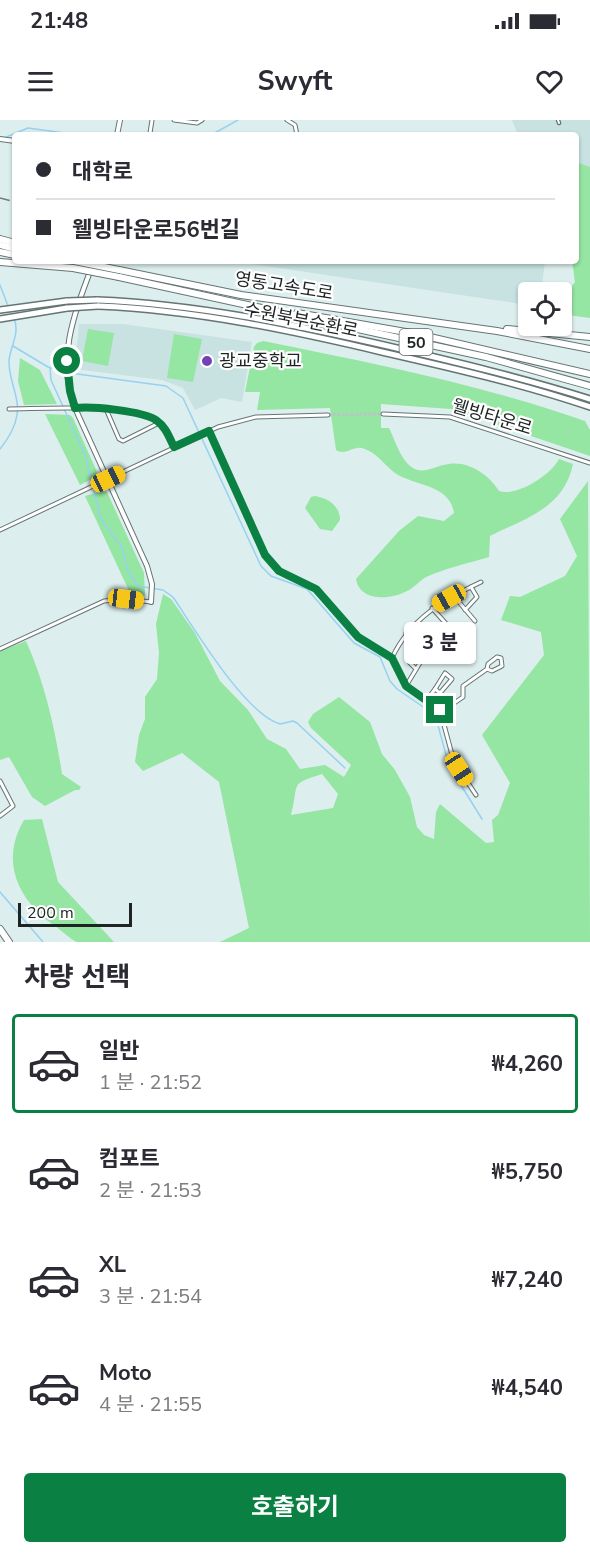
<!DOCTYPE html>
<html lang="ko">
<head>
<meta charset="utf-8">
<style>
	body { margin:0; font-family:"Nunito Sans","Noto Sans KR",sans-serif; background:#f7f7f7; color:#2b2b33; height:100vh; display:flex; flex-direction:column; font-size:22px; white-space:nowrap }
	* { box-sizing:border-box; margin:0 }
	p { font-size:20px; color:#7c7c81 }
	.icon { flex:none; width:33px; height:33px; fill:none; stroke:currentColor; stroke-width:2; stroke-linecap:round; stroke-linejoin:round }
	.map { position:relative; height:822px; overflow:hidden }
	.side { display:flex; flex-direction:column; background:#fff; flex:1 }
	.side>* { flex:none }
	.guide { position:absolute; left:12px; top:12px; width:567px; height:132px; border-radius:6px; box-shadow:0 2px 4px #0004; display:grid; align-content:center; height:132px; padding:0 24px; background:#fff }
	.buttons { position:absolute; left:518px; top:162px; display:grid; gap:12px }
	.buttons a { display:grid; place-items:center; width:54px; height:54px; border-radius:6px; background:#fff; box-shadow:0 2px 4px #0004; font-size:30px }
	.scale { position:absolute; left:18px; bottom:15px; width:114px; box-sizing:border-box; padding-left:6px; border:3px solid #1d2423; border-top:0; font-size:16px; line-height:21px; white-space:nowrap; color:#1d2423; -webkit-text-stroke:4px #fff; paint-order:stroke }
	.end { position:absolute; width:27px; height:27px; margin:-14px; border:8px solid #0b8043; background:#fff; box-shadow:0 0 0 3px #fff }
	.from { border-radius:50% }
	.bubble { position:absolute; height:42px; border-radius:6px; background:#fff; box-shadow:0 2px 4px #0004; font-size:20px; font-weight:700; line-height:42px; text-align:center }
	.car { position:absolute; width:18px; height:36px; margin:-18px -9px; border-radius:8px; box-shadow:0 0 4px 2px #0007; background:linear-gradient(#f5c518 24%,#345 0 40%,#f5c518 0 76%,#345 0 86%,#f5c518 0) }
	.guide b { display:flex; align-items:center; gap:21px; height:57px; font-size:22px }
	.guide b+b { border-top:2px solid #e1e1e2 }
	.guide i { width:15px; height:15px; background:#2b2b33 }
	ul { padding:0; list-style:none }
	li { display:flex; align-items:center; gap:18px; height:99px; margin:0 12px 9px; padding:0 12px; border:3px solid transparent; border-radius:6px }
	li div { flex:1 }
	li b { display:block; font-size:22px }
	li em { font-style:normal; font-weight:700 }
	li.current { border-color:#0b8043 }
	li>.icon { width:54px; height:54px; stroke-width:1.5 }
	h2 { padding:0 24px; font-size:27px; line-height:72px }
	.primary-button { display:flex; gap:12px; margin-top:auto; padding:12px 24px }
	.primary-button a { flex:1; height:69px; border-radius:6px; background:#0b8043; color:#fff; font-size:24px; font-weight:700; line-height:69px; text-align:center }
	.status { display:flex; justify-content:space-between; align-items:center; height:42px; padding:0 30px; background:#fff; direction:ltr }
	.status svg { height:16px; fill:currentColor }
	header { display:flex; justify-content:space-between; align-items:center; height:78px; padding:0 24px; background:#fff; font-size:27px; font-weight:700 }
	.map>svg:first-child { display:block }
	.built { fill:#c7e2e0 }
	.green { fill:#95e5a3; fill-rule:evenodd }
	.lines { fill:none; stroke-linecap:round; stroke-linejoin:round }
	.stream { stroke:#97d1f2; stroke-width:1.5 }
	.minor-tunnel { stroke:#b6c6c5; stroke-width:3; stroke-dasharray:3 1.5; stroke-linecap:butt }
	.pedestrian-casing { stroke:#657574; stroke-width:4.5 }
	.minor-casing { stroke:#657574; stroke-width:5 }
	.tertiary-casing { stroke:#657574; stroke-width:6 }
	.trunk-casing { stroke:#657574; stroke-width:8 }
	.motorway-casing { stroke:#657574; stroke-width:8 }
	.pedestrian { stroke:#fff; stroke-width:2 }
	.minor { stroke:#fff; stroke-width:3 }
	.tertiary { stroke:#fff; stroke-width:4 }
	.trunk { stroke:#fff; stroke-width:5 }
	.motorway { stroke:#fff; stroke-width:6 }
	.rail { stroke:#707c7b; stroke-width:1.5; stroke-dasharray:10 10; stroke-linecap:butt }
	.trunk-bridge-casing { stroke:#657574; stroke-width:8; stroke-linecap:butt }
	.motorway-bridge-casing { stroke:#657574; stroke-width:8; stroke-linecap:butt }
	.trunk-bridge { stroke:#fff; stroke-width:5 }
	.motorway-bridge { stroke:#fff; stroke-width:6 }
	.route { stroke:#0b8043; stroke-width:8 }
	.poi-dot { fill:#7342b9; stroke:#fff; stroke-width:2 }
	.labels { text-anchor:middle; stroke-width:4.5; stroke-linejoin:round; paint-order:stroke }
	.shield { fill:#fff; stroke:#616665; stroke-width:1.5 }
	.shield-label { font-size:16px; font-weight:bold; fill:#1d2423 }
	.street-label { font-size:18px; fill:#1d2423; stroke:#fff }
	.poi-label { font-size:18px; fill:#1d2423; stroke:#fff; text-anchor:start }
</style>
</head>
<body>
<div class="status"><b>21:48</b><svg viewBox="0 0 49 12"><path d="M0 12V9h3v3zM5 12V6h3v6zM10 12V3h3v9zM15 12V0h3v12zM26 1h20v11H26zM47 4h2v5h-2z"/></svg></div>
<header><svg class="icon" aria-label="menu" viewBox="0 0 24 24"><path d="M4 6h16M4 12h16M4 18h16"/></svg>Swyft<svg class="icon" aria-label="heart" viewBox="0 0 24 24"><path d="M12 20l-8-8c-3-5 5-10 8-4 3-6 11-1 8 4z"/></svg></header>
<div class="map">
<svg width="590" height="822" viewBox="0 0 590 822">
	<rect width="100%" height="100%" fill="#dceeed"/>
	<g class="built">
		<path d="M512 0H590V113H576V15H518Z"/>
		<path d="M232 141H545L541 172H528V185Z"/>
		<path d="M79 204H123L252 222 242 282 221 278 195 290 183 268 162 260 75 249Z"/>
	</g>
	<g class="green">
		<path d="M576 42 590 47V198L561 194V181L575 162 572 141H576Z"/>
		<path d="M88 209 114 213 108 246 82 241Z"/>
		<path d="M174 214 202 219 193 262 167 258Z"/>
		<path d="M263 221C372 243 479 264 585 301L590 310V336L451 289 381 284V308H389C395 320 401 341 413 348 424 355 437 345 449 344 469 341 489 355 499 371 517 377 551 355 559 339L573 344C564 388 526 398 490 416L489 437C469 443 446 448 426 457 419 461 414 468 407 471 391 480 360 482 356 459L399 411 418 396 444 401 454 393C450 364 414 366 395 353 384 345 377 332 362 328 352 326 346 336 336 330L330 288 257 290 260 272H245L254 227 257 223Z"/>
		<path d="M20 238 40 250 57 284 24 285 18 261Z"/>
		<path d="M45 294 70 295 73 298 97 352 95 357 80 365Z"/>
		<path d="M588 361 590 822H220L249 808 219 662 182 633 143 651 135 642 139 615 145 599V577L157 559 159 533 156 504 163 474 171 479 195 513 220 561 248 590 267 619 286 629 300 649 325 645 344 657 351 645 311 608 308 602 313 594 339 577 370 602 382 634 395 650 410 677 417 707 424 715 434 719 436 692 440 684 480 718 486 723 494 722 492 700 498 695 510 663 482 615 544 535 541 512 501 500 510 476 520 477 565 456 577 436 560 399ZM322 654 338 674 333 688 291 695C300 662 288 665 322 654Z"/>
		<path d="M102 371 107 372 144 453 145 475 143 478 130 473 85 376Z"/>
		<path d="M315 376C328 378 340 386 340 400L332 411 320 409 305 388 311 377Z"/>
		<path d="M26 521C45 563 55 609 62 654L81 667 79 670H75L45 686 32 677 9 637 0 640V531Z"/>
		<path d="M42 699 58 762 114 822C103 822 87 822 77 822 71 820 61 810 55 806 17 780 0 740 24 700Z"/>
	</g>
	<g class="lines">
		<g class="stream">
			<path d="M211 15 238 0"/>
			<path d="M4 18 28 8 79 15"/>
			<path d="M0 165 8 186"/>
			<path d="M13 226 48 247 65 252"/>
			<path d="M50 248 51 260 85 335 101 399 122 428 128 451 138 466 163 470 173 477C194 508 245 594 280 604L293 601 297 603 345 648"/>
			<path d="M70 253 166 266 183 278 261 446 271 456 307 469 354 523 380 537 390 561 397 569 432 593 436 598 449 646 482 699"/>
			<path d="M0 329C8 319 15 308 17 295 20 277 8 259 9 240 11 225 20 213 14 198"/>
			<path d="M0 772 43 822"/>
		</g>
		<path class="minor-tunnel" d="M328 295 383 294"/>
		<g class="pedestrian-casing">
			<path id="pedestrian" d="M558 0 559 3"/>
		</g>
		<g class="minor-casing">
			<g id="minor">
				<path d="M174 0 197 3 202 0"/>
				<path d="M287 0 295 5 297 15"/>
				<path d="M150 13 152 0"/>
				<path d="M9 289C42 289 131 283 156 301 166 307 170 317 174 328"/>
				<path d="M106 289 119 319 123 321 159 303"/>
				<path d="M383 294 450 297 590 343"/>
				<path d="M209 311 265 435 279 451 316 469 358 517 392 538 406 566 440 590 454 642 476 675"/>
				<path d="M0 410 218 307 256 297 328 295"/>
				<path d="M453 475 475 501"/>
				<path d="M432 488 458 517"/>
				<path d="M465 490 477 477 471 467"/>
				<path d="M406 513 425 522 437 513"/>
				<path d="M0 529 104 481 126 479 151 482"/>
				<path d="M392 538C410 499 443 480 481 462"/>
				<path d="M445 553 452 559 440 573 435 569Z"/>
				<path d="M406 566 423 538 418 533 409 542 415 548"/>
				<path d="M427 580 435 569"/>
				<path d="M441 592 463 577V566L487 549 492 551 502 546 501 538 497 537 488 544 487 549"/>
				<path d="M0 661 13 686 0 696"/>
			</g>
		</g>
		<g class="tertiary-casing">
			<g id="tertiary">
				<path d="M117 15 120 0"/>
				<path d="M0 19 15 21"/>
				<path d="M94 141C76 189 55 238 75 288L147 446 152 464 151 482"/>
			</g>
		</g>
		<g class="trunk-casing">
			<g id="trunk">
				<path d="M97 180C195 184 292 204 388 226 456 242 523 258 590 279"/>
				<path d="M98 186C194 190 289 210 382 232 452 248 522 264 590 287"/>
				<path d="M0 190 67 181"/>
				<path d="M0 199 67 188"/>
			</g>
		</g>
		<g class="motorway-casing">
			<g id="motorway">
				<path d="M0 119 15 123"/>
				<path d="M0 125 15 129"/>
				<path d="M0 132 15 135"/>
				<path d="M0 142 73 148"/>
				<path d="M119 150 241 175 497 211 590 229"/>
				<path d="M119 157 486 237 590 266"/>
				<path d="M297 193 417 214 590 254"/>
				<path d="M507 209 590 217"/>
				<path d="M0 809 9 822"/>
			</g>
		</g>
		<use href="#pedestrian" class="pedestrian"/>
		<use href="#minor" class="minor"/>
		<use href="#tertiary" class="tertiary"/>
		<use href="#trunk" class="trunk"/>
		<use href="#motorway" class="motorway"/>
		<path class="rail" d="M0 78 15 82"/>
		<g class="trunk-bridge-casing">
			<g id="trunk-bridge">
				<path d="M67 181 97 180"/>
				<path d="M67 188 98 186"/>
			</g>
		</g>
		<g class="motorway-bridge-casing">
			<g id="motorway-bridge">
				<path d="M74 141 119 150"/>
				<path d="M73 148 119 157"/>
			</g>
		</g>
		<use href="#trunk-bridge" class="trunk-bridge"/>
		<use href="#motorway-bridge" class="motorway-bridge"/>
	</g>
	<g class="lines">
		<path class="route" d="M67 241 70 271 75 288C92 286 142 291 156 300 166 307 169 317 174 327L209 311 265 435 279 451 316 469 358 517 392 538 406 566 440 590"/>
	</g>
	<circle class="poi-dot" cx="207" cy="241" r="6"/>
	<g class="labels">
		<rect class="shield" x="399.5" y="209" width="33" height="26" rx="4.5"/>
		<g class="shield-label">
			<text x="416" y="228">50</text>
		</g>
		<g class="street-label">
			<text transform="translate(284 166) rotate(9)" y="6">영동고속도로</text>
			<text transform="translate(301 200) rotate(11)" y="6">수원북부순환로</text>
			<text transform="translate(492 297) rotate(17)" y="6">웰빙타운로</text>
		</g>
		<g class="poi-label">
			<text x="219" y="247">광교중학교</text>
		</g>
	</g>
</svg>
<div class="buttons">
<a><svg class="icon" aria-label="locate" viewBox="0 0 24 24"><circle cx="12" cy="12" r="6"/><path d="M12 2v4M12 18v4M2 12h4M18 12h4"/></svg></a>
</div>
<div class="scale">200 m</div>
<i class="end from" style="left:67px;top:241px"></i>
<i class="end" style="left:440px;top:590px"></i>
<div class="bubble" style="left:404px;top:502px;width:72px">3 분</div>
<i class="car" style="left:108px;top:359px;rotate:65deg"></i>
<i class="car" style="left:449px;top:478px;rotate:241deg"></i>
<i class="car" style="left:126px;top:479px;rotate:97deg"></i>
<i class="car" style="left:459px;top:649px;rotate:147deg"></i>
<div class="guide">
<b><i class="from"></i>대학로</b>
<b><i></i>웰빙타운로56번길</b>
</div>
</div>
<section class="side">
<h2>차량 선택</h2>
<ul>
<li class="current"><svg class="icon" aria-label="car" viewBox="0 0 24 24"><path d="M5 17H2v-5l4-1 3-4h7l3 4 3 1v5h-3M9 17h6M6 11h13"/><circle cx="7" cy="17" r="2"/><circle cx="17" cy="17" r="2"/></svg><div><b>일반</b><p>1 분 · 21:52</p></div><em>₩4,260</em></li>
<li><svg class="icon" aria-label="car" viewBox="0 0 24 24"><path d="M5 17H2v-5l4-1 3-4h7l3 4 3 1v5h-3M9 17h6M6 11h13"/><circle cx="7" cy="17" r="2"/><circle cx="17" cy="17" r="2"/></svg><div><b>컴포트</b><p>2 분 · 21:53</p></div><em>₩5,750</em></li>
<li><svg class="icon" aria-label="car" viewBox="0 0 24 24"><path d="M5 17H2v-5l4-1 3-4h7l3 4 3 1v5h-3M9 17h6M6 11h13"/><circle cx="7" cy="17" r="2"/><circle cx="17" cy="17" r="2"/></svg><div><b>XL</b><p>3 분 · 21:54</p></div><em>₩7,240</em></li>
<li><svg class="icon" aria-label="car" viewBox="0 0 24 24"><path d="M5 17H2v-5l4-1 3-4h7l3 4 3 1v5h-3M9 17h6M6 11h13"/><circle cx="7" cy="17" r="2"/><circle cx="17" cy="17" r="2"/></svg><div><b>Moto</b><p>4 분 · 21:55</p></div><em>₩4,540</em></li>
</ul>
<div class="primary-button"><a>호출하기</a></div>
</section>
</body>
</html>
